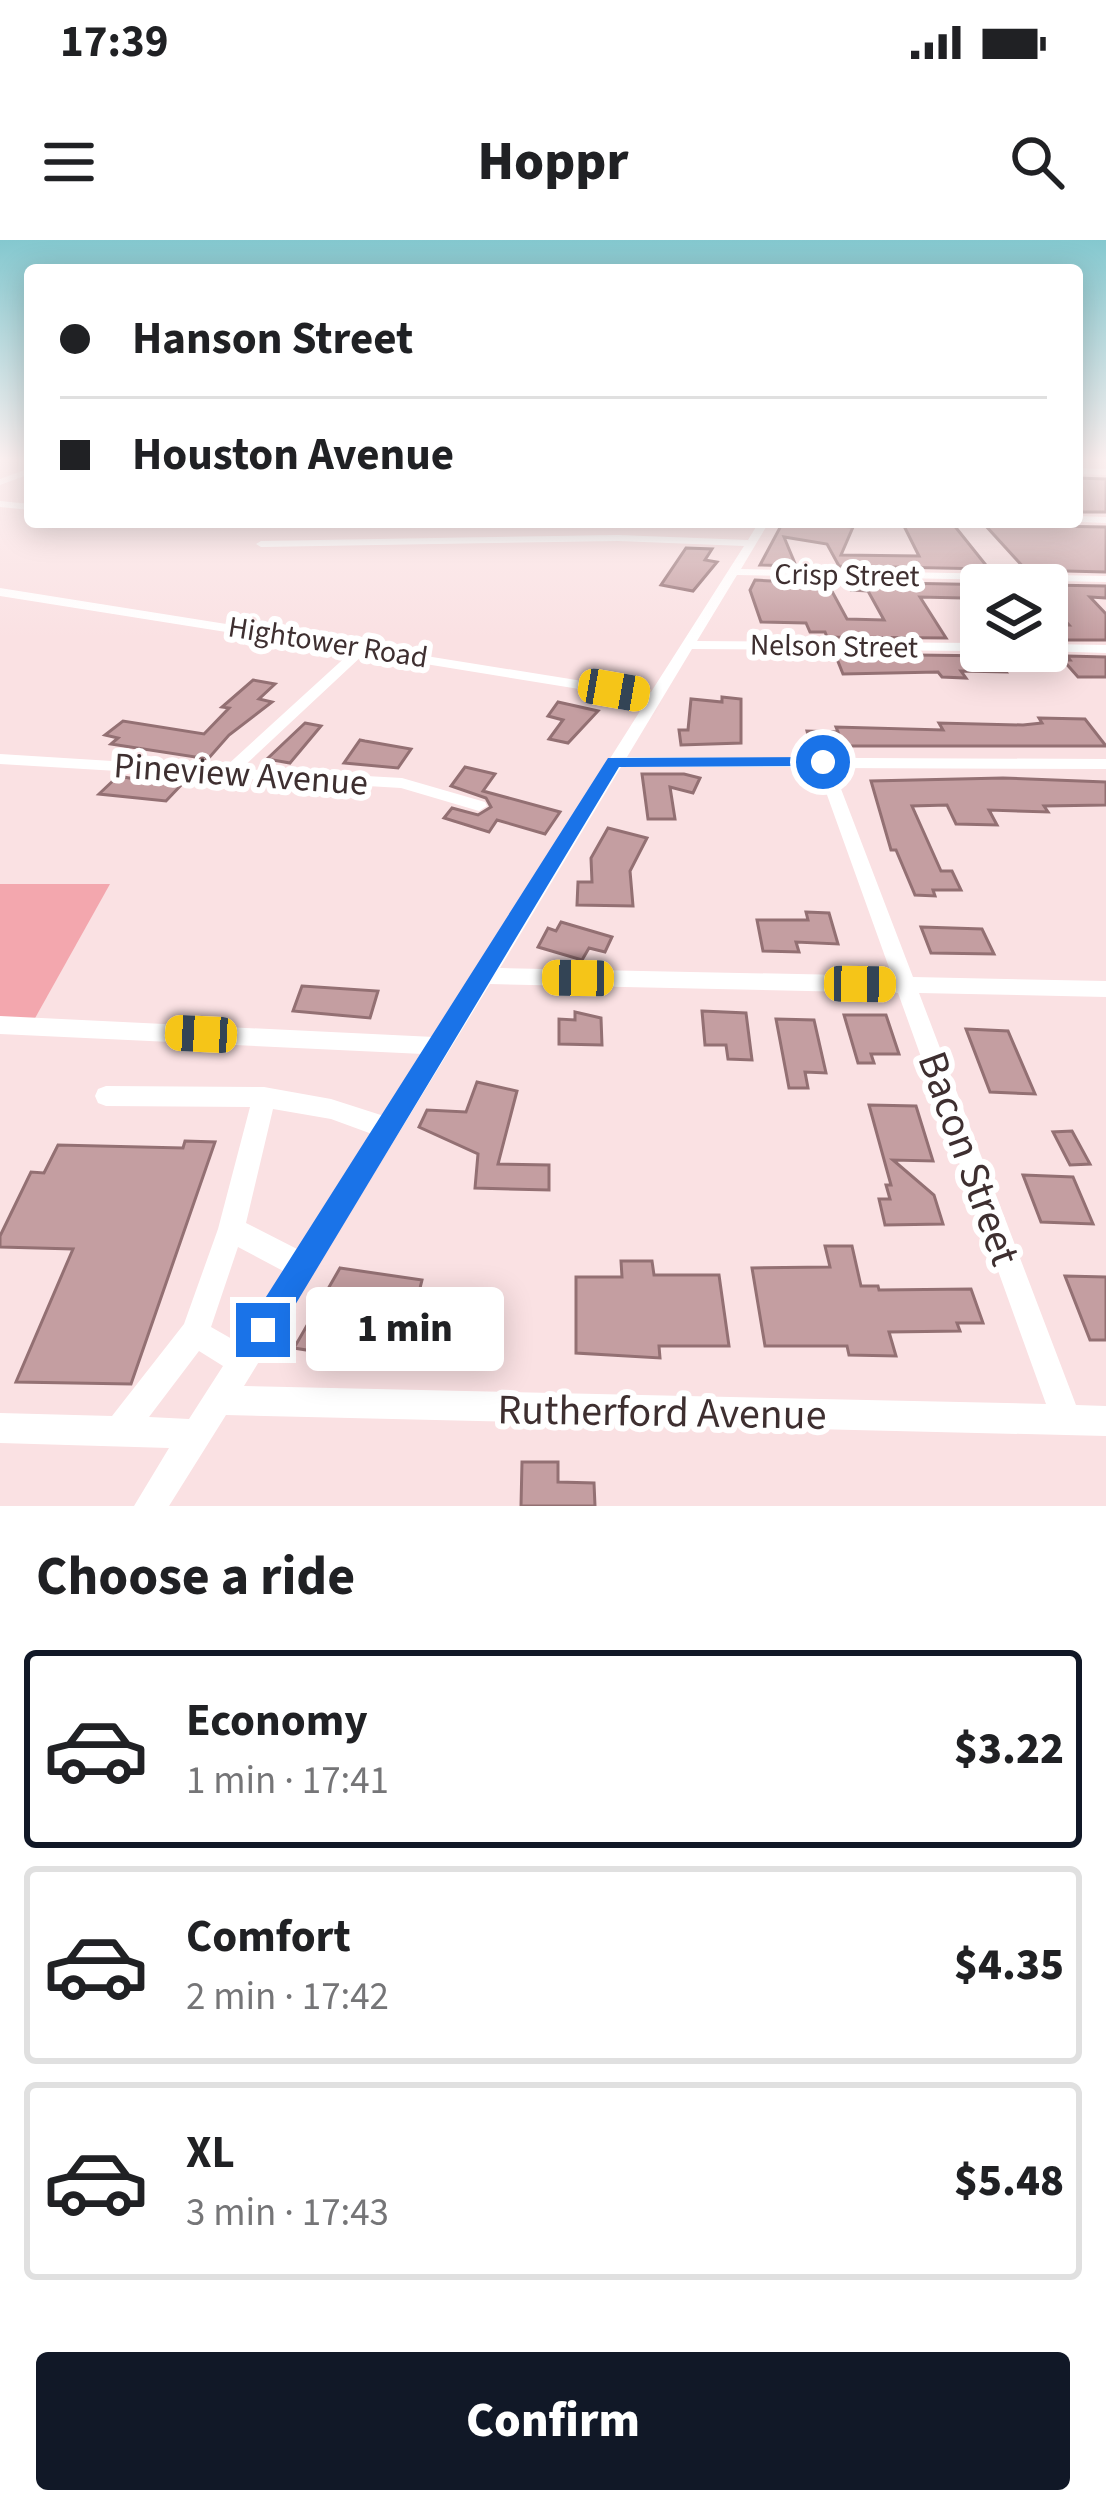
<!DOCTYPE html>
<html lang="en">
<head>
<meta charset="utf-8">
<style>
	body { margin:0; font-family:"Source Sans 3",sans-serif; background:#f6f6f6; color:#202124; height:100vh; display:flex; flex-direction:column; font-size:45px; white-space:nowrap }
	* { box-sizing:border-box; margin:0 }
	p { font-size:39px; color:#757577 }
	.icon { flex:none; width:66px; height:66px; fill:none; stroke:currentColor; stroke-width:2; stroke-linecap:round; stroke-linejoin:round }
	.map { position:relative; height:1266px; overflow:hidden }
	.details { display:flex; flex-direction:column; background:#fff; flex:1 }
	.details>* { flex:none }
	.hud { position:absolute; left:24px; top:24px; width:1059px; height:264px; border-radius:12px; box-shadow:0 6px 30px #0003; display:grid; align-content:center; height:264px; padding:0 36px; background:#fff }
	.buttons { position:absolute; left:960px; top:324px; display:grid; gap:24px }
	.buttons a { display:grid; place-items:center; width:108px; height:108px; border-radius:12px; background:#fff; box-shadow:0 6px 30px #0003; font-size:60px }
	.end { position:absolute; width:54px; height:54px; margin:-27px; border:15px solid #1a73e8; background:#fff; box-shadow:0 0 0 6px #fff }
	.from { border-radius:50% }
	.bubble { position:absolute; height:84px; border-radius:12px; background:#fff; box-shadow:0 6px 30px #0003; font-size:39px; font-weight:800; line-height:84px; text-align:center }
	.car { position:absolute; width:36px; height:72px; margin:-36px -18px; border-radius:15px; box-shadow:0 0 9px 3px #0007; background:linear-gradient(#f5c518 24%,#345 0 40%,#f5c518 0 76%,#345 0 86%,#f5c518 0) }
	.hud b { display:flex; align-items:center; gap:42px; height:114px; font-size:45px }
	.hud b+b { border-top:3px solid #e0e0e0 }
	.hud i { width:30px; height:30px; background:#202124 }
	ul { padding:0; list-style:none }
	li { display:flex; align-items:center; gap:36px; height:198px; margin:0 24px 18px; padding:0 12px; border:6px solid #e0e0e0; border-radius:12px }
	li div { flex:1 }
	li b { display:block; font-size:45px }
	li em { font-style:normal; font-weight:800 }
	li.selected { border-color:#111827 }
	li>.icon { width:108px; height:108px; stroke-width:1.5 }
	h2 { padding:0 36px; font-size:54px; line-height:144px }
	.cta { display:flex; gap:24px; margin-top:auto; padding:24px 36px }
	.cta a { flex:1; height:138px; border-radius:12px; background:#111827; color:#fff; font-size:48px; font-weight:800; line-height:138px; text-align:center }
	.status { display:flex; justify-content:space-between; align-items:center; height:84px; padding:0 60px; background:#fff; direction:ltr }
	.status svg { height:33px; fill:currentColor }
	header { display:flex; justify-content:space-between; align-items:center; height:156px; padding:0 36px; background:#fff; font-size:54px; font-weight:800 }
	.map>svg:first-child { display:block }
	.green { fill:#f3a7ae }
	.building { fill:#c49ea1; stroke:#937073; stroke-width:3 }
	.lines { fill:none; stroke-linecap:round; stroke-linejoin:round }
	.minor { fill:#fff; fill-rule:evenodd }
	.route { fill:#1a73e8 }
	.labels { text-anchor:middle; stroke-width:12; stroke-linejoin:round; paint-order:stroke }
	.far-street-label { font-size:30px; fill:#3e2f30; stroke:#fff }
	.street-label { font-size:36px; fill:#3e2f30; stroke:#fff }
	.near-street-label { font-size:42px; fill:#3e2f30; stroke:#fff }
</style>
</head>
<body>
<div class="status"><b>17:39</b><svg viewBox="0 0 49 12"><path d="M0 12V9h3v3zM5 12V6h3v6zM10 12V3h3v9zM15 12V0h3v12zM26 1h20v11H26zM47 4h2v5h-2z"/></svg></div>
<header><svg class="icon" aria-label="menu" viewBox="0 0 24 24"><path d="M4 6h16M4 12h16M4 18h16"/></svg>Hoppr<svg class="icon" aria-label="search" viewBox="0 0 24 24"><circle cx="10" cy="10" r="6"/><path d="M15 15l6 6"/></svg></header>
<div class="map">
<svg width="1106" height="1266" viewBox="0 0 1106 1266">
	<rect width="100%" height="100%" fill="#fae1e3"/>
	<path class="green" d="M0 644H110L34 780H0Z"/>
	<g class="building">
		<path d="M1077 238 1106 239V272H1077Z"/>
		<path d="M783 282 853 287 841 315 919 316 902 282 953 284 989 329 839 326 827 304 784 297 796 326 760 325Z"/>
		<path d="M985 285 1106 287V332L1026 330Z"/>
		<path d="M686 308 712 309 705 320 717 322 693 351 661 345Z"/>
		<path d="M755 340 828 344 847 379 884 380 868 351 851 350 847 342 1001 345H981V385L963 358 920 357 946 398 827 397 825 392H810L806 383 761 382 750 350Z"/>
		<path d="M1047 345 1106 346V358L1090 357 1106 374V400H1054L1047 385H1069L1050 364H1056L1047 354Z"/>
		<path d="M835 414 994 416 1006 432 961 431 966 438 942 437 938 432 843 434Z"/>
		<path d="M1067 416 1106 417V437H1078L1063 420H1070Z"/>
		<path d="M253 440 275 444 259 459 272 462 229 495 208 519 111 504 118 498 105 495 123 481 204 494 229 468 222 467Z"/>
		<path d="M722 457 741 459V503L681 505 679 490H688L691 459 722 462Z"/>
		<path d="M558 462 598 471 568 503 549 499 563 480 548 476Z"/>
		<path d="M1039 478 1085 479 1106 506H811L807 491 838 492 836 487 943 490 939 483 1023 485 1042 483Z"/>
		<path d="M305 483 321 486 290 523 267 519Z"/>
		<path d="M360 500 365 501 411 509 398 528 344 523Z"/>
		<path d="M465 527 495 534 483 551 560 572 545 594 497 580 489 592 444 578 452 568 478 575 491 567 486 558 451 546Z"/>
		<path d="M642 534H684L700 538 693 553 670 547 675 579H648Z"/>
		<path d="M118 536 158 543 182 544 166 561 99 554Z"/>
		<path d="M1003 538 1106 542V565L1044 566 1048 572 989 570 997 585 956 584 947 565 912 566 941 631H952L961 650H933L935 656 915 655 896 610H891L871 541Z"/>
		<path d="M608 588 647 598 630 631 633 666 577 665 578 642H592L591 618Z"/>
		<path d="M806 672 829 673 838 704 796 702 799 712 763 711 757 680H808Z"/>
		<path d="M561 682 612 697 605 712 589 708 582 720 538 707 548 688 556 691Z"/>
		<path d="M921 687 982 689 994 714 931 713Z"/>
		<path d="M302 746 378 751 370 778 293 771Z"/>
		<path d="M702 771 746 773 752 820 728 819 726 805H705Z"/>
		<path d="M575 772 601 778 602 805 559 804V779L575 780Z"/>
		<path d="M844 775H886L899 814H871L874 823H858Z"/>
		<path d="M776 779 814 780 826 833 805 832 808 848H789Z"/>
		<path d="M966 789 1008 791 1035 854 990 852Z"/>
		<path d="M477 842 517 851 498 924 549 925V950L475 948 478 914 419 887 427 870 466 872Z"/>
		<path d="M869 865 916 866 933 921 893 920 934 955 943 984 885 985 879 959H890L886 945H891Z"/>
		<path d="M1072 891 1090 924 1070 925 1053 892Z"/>
		<path d="M185 901 215 902 131 1144 16 1142 73 1009 0 1007V996L31 932 44 933 58 905 183 908Z"/>
		<path d="M1023 935 1073 937 1093 984 1041 982Z"/>
		<path d="M825 1006H852L861 1046H878L879 1050 971 1049 983 1083H957L960 1091 889 1092 896 1116 849 1115 847 1106H765L752 1028 830 1027Z"/>
		<path d="M621 1021H652L654 1035H719L729 1106H659L660 1118 576 1113V1037H622Z"/>
		<path d="M340 1028 422 1040 401 1125 294 1108Z"/>
		<path d="M1065 1036 1106 1037V1100H1090Z"/>
		<path d="M522 1222H558V1242L594 1243 595 1266H521Z"/>
	</g>
	<g class="lines">
		<g class="minor">
			<path d="M30 228V234L0 245V239Z"/>
			<path d="M1077 228 1106 229V235L1077 234Z"/>
			<path d="M0 261 30 264V270L0 267Z"/>
			<path d="M1077 276 1106 277V283L1077 282Z"/>
			<path d="M759 282H769L741 329 1106 336V342L737 335 697 401 981 403V411L692 409 627 517 1106 519V529L833 528 913 737 1106 741V757L919 753 1076 1165 1106 1166V1196L226 1175 169 1266H134L169 1208 0 1203V1173L112 1176 184 1084 218 989 250 867 106 866 98 863 95 856 98 849 106 846 264 847 331 859 384 876 423 814 0 794V776L434 797 647 460 364 414 241 529 402 538 485 562 487 566 479 571 401 548 0 524V514L224 528 351 412 0 356V348L358 405 364 403 370 407 651 452 744 306 618 301 261 307 256 304 261 301 618 295 748 300ZM621 527H817L892 736 500 728ZM490 744 898 753 1046 1164 244 1146ZM273 869 331 879 372 894 299 1010 246 983ZM238 1007 285 1032 239 1103 211 1087ZM199 1111 223 1126 189 1179 149 1177Z"/>
			<path d="M1047 404 1106 405V413L1043 411H1047Z"/>
		</g>
	</g>
	<linearGradient id="sky" x2="0" y2="1"><stop stop-color="#84c8cf"/><stop offset="0.55" stop-color="#fdf2f2"/><stop offset="1" stop-color="#fdf2f2" stop-opacity="0"/></linearGradient>
	<rect width="1106" height="398" fill="url(#sky)"/>
	<path class="route" d="M823 517 831 522 829 526 619 527 274 1100 263 1105 252 1100 248 1090 252 1079 608 518Z"/>
	<g class="labels">
		<g class="far-street-label">
			<text transform="translate(847 335) rotate(1)" y="10">Crisp Street</text>
			<text transform="translate(328 402) rotate(9)" y="10">Hightower Road</text>
			<text transform="translate(834 406) rotate(1)" y="10">Nelson Street</text>
		</g>
		<g class="street-label">
			<text transform="translate(241 533) rotate(4)" y="13">Pineview Avenue</text>
		</g>
		<g class="near-street-label">
			<text transform="translate(970 918) rotate(70)" y="15">Bacon Street</text>
			<text transform="translate(662 1171) rotate(1)" y="15">Rutherford Avenue</text>
		</g>
	</g>
</svg>
<div class="buttons">
<a><svg class="icon" aria-label="layers" viewBox="0 0 24 24"><path d="M12 4l9 5-9 5-9-5zM3 14l9 5 9-5"/></svg></a>
</div>
<i class="end from" style="left:823px;top:522px"></i>
<i class="end" style="left:263px;top:1090px"></i>
<div class="bubble" style="left:306px;top:1047px;width:198px">1 min</div>
<i class="car" style="left:614px;top:450px;rotate:100deg"></i>
<i class="car" style="left:578px;top:738px;rotate:271deg"></i>
<i class="car" style="left:860px;top:744px;rotate:91deg"></i>
<i class="car" style="left:201px;top:794px;rotate:273deg"></i>
<div class="hud">
<b><i class="from"></i>Hanson Street</b>
<b><i></i>Houston Avenue</b>
</div>
</div>
<section class="details">
<h2>Choose a ride</h2>
<ul>
<li class="selected"><svg class="icon" aria-label="car" viewBox="0 0 24 24"><path d="M5 17H2v-5l4-1 3-4h7l3 4 3 1v5h-3M9 17h6M6 11h13"/><circle cx="7" cy="17" r="2"/><circle cx="17" cy="17" r="2"/></svg><div><b>Economy</b><p>1 min · 17:41</p></div><em>$3.22</em></li>
<li><svg class="icon" aria-label="car" viewBox="0 0 24 24"><path d="M5 17H2v-5l4-1 3-4h7l3 4 3 1v5h-3M9 17h6M6 11h13"/><circle cx="7" cy="17" r="2"/><circle cx="17" cy="17" r="2"/></svg><div><b>Comfort</b><p>2 min · 17:42</p></div><em>$4.35</em></li>
<li><svg class="icon" aria-label="car" viewBox="0 0 24 24"><path d="M5 17H2v-5l4-1 3-4h7l3 4 3 1v5h-3M9 17h6M6 11h13"/><circle cx="7" cy="17" r="2"/><circle cx="17" cy="17" r="2"/></svg><div><b>XL</b><p>3 min · 17:43</p></div><em>$5.48</em></li>
</ul>
<div class="cta"><a>Confirm</a></div>
</section>
</body>
</html>
